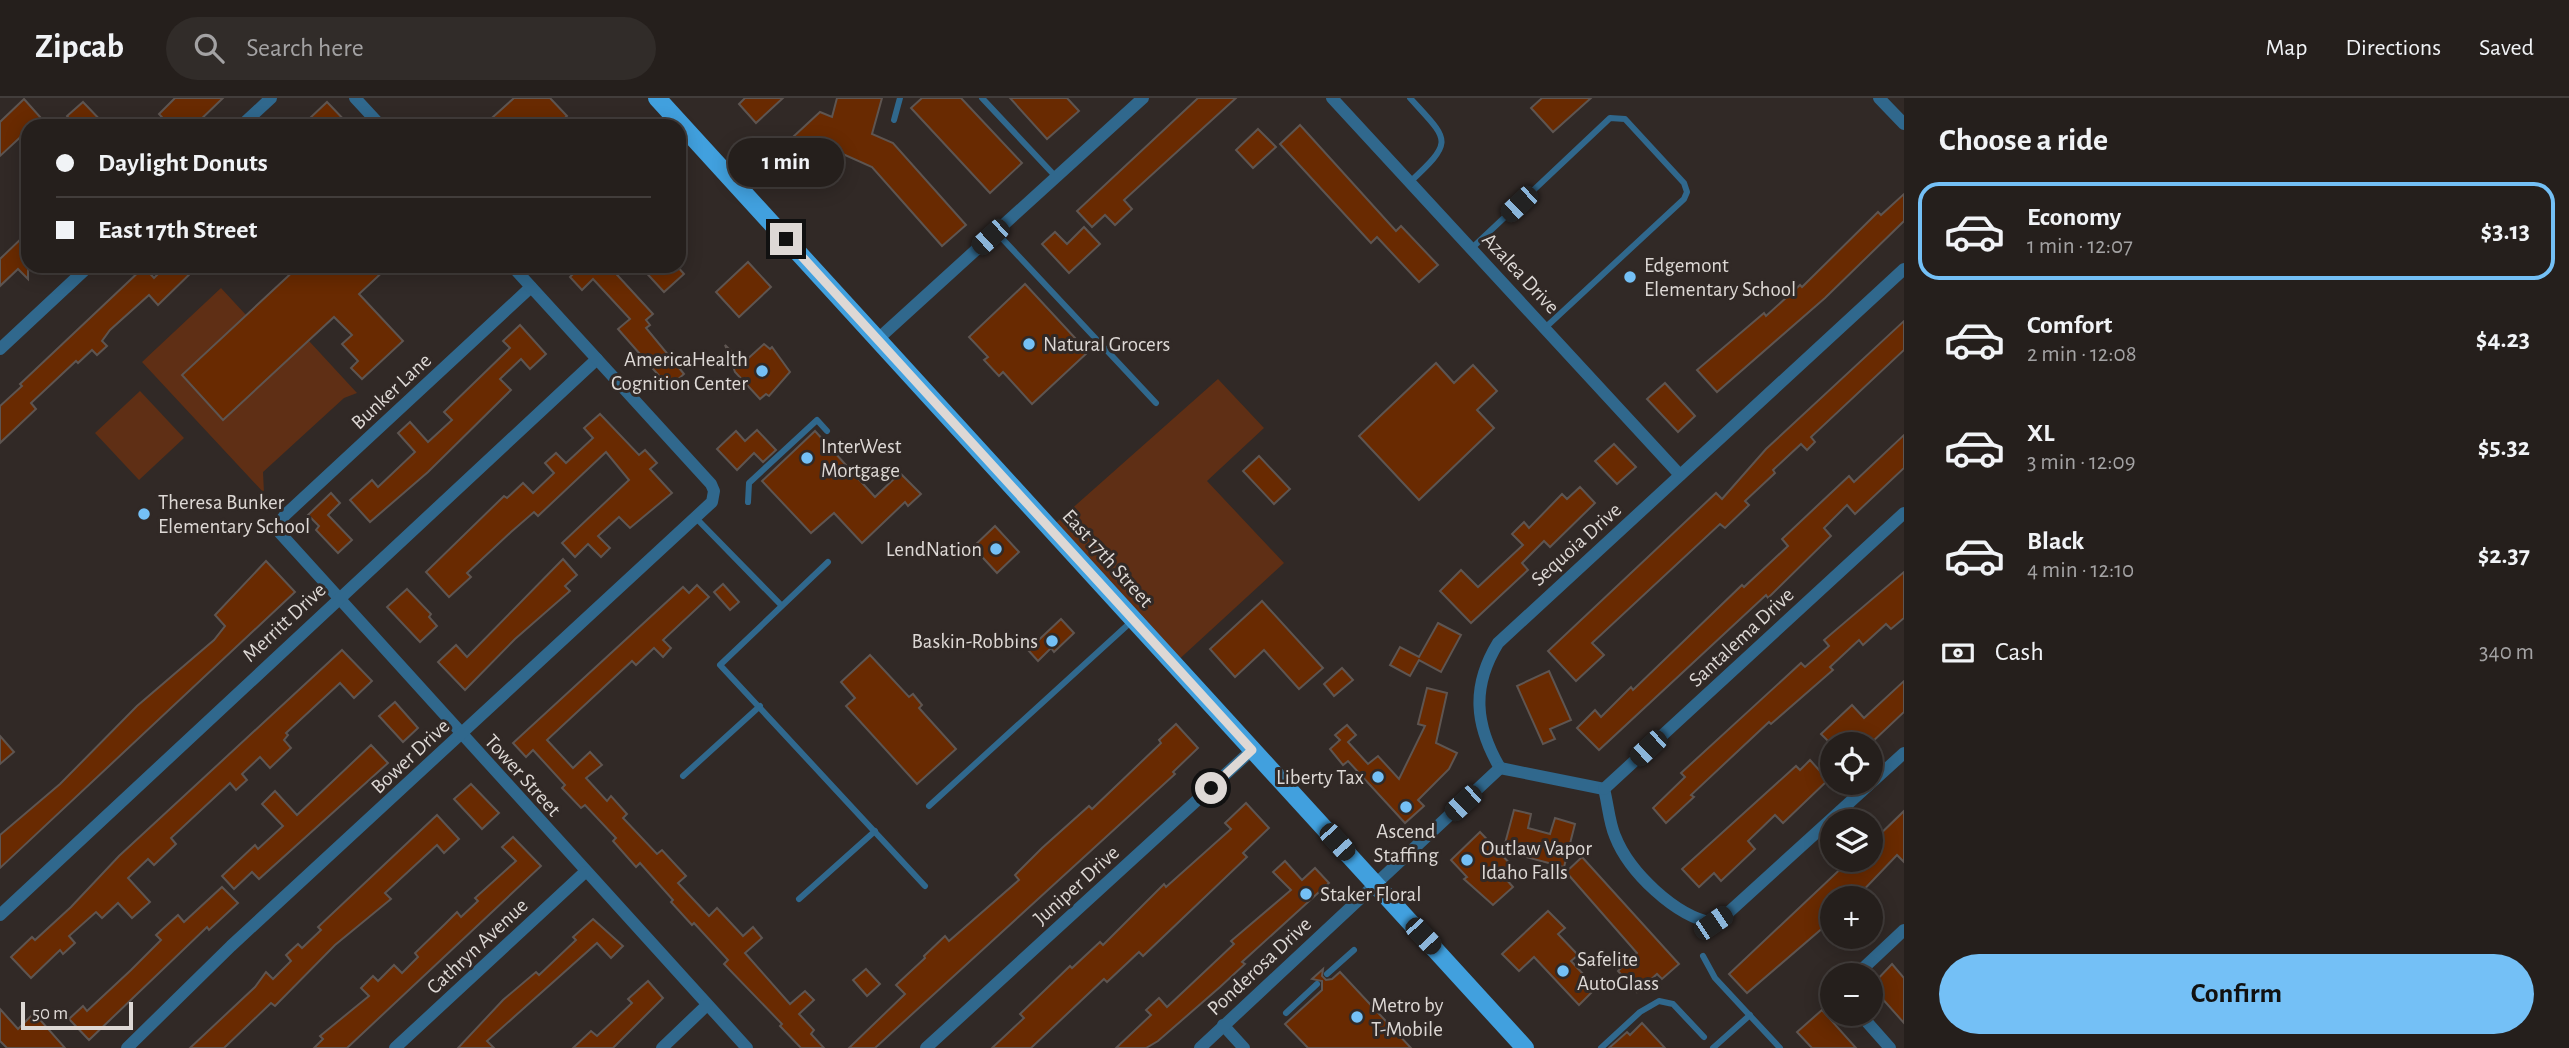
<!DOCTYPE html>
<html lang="en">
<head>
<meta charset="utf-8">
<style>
	body { margin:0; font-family:"Alegreya Sans",sans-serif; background:#312c29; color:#f1f3f6; height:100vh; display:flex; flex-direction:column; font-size:26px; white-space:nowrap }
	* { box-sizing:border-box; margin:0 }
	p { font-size:23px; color:#a3a2a3 }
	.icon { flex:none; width:38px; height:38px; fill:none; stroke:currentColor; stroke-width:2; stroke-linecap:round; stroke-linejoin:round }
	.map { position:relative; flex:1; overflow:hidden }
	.side { display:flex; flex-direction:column; background:#251f1c; width:665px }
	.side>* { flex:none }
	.hud { position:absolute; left:21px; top:21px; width:665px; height:154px; border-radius:21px; box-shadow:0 4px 18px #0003,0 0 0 2px #423d3b; display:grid; align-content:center; height:154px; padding:0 35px; background:#251f1c }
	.buttons { position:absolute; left:1820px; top:634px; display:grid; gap:14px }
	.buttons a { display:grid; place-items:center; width:63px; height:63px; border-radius:50%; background:#251f1c; box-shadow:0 4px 18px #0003,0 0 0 2px #423d3b; font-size:35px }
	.scale { position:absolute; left:21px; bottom:18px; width:112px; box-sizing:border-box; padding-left:7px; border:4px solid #ddd8d5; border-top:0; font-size:19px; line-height:24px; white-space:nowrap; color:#ddd8d5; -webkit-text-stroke:5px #312926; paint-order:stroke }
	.end { position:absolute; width:32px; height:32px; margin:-16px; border:9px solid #ddd8d5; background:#111; box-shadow:0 0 0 4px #111 }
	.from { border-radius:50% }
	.bubble { position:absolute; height:49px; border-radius:24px; background:#251f1c; box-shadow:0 4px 18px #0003,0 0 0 2px #423d3b; font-size:23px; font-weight:700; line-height:49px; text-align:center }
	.car { position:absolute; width:21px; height:42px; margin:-21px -10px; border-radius:9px; box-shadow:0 0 5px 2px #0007; background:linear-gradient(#222 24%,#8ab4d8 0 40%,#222 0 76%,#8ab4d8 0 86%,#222 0) }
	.hud b { display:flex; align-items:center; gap:24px; height:66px; font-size:26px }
	.hud b+b { border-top:2px solid #423d3b }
	.hud i { width:18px; height:18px; background:#f1f3f6 }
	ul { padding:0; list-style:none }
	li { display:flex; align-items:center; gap:21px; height:98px; margin:0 14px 10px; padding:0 21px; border:4px solid transparent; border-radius:21px }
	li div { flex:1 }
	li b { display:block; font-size:26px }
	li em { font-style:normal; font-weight:700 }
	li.on { border-color:#74c0f6 }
	li>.icon { width:63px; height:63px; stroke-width:1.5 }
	h2 { padding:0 35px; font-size:32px; line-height:84px }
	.pay { display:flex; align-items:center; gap:18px; height:77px; padding:0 35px; font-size:26px }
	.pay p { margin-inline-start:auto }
	.primary-button { display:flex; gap:14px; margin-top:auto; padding:14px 35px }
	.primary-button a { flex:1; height:80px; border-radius:42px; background:#74c0f6; color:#111; font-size:28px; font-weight:700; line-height:80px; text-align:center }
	header { display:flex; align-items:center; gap:42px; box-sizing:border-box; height:98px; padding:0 35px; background:#251f1c; border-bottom:2px solid #423d3b }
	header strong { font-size:33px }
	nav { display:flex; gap:38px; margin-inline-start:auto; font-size:24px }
	.search { width:490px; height:63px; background:#312c29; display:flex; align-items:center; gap:18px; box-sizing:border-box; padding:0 24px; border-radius:38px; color:#a3a2a3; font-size:26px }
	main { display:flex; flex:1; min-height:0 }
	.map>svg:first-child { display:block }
	.green { fill:#5f2f15 }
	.building { fill:#692a01; stroke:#5e5551; stroke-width:2 }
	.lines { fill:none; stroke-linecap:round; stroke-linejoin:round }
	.service { stroke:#30688d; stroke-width:6 }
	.minor { stroke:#30688d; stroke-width:12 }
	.primary { stroke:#41a0de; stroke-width:18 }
	.route { stroke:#ddd8d5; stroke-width:9 }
	.poi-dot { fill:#74c0f6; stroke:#312926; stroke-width:2.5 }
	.labels { text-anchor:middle; stroke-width:6; stroke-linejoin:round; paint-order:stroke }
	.poi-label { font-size:21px; fill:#ddd8d5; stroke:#312926; text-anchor:start }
	.street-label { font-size:21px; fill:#ddd8d5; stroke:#312926 }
</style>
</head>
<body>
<header>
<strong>Zipcab</strong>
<div class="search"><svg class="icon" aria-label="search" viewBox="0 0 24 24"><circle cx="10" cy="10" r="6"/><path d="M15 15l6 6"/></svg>Search here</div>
<nav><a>Map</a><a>Directions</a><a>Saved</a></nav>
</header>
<main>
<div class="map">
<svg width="1904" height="950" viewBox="0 0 1904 950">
	<rect width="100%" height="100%" fill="#312926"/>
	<g class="green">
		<path d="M221 190 246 217 182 277 223 321 309 243 357 295 344 300 263 374 264 395 142 264Z"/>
		<path d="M1218 281 1264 330 1207 383 1284 465 1174 566 1050 430Z"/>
		<path d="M140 293 184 340 139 382 95 335Z"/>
	</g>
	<g class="building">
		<path d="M175 0H223L194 28H170L159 16Z"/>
		<path d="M514 0H550L567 18 556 28H483Z"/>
		<path d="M745 0H783L756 25 739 6Z"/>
		<path d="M837 0H882L872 36 893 45 966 127 942 148 872 69 825 48 787 84 767 63 820 14 832 19Z"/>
		<path d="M922 0H961L1022 65 990 95 911 10Z"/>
		<path d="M1010 0H1067L1079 13 1047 41Z"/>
		<path d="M1198 0H1236L1124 102 1132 111 1115 127 1105 117 1092 129 1077 113Z"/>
		<path d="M1542 0H1591L1553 34 1531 10Z"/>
		<path d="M24 1 41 20 28 28V32L0 58V24Z"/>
		<path d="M83 4 106 28H76L67 18Z"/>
		<path d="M327 4 350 28H317L310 20Z"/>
		<path d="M1300 27 1396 133 1401 128 1438 167 1419 184 1377 139 1371 145 1280 46Z"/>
		<path d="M1258 31 1276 49 1253 70 1236 52Z"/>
		<path d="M1904 96V123L1825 200 1717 294 1697 272 1764 215 1766 218 1800 187 1802 189 1878 114 1881 117Z"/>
		<path d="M1084 129 1100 146 1069 175 1042 146 1055 134 1067 146Z"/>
		<path d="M28 134V181L18 171 0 188V161Z"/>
		<path d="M748 164 771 189 739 219 716 194Z"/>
		<path d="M166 168H198L158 207 149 197 110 232 102 243 107 248 97 257 92 252 78 265 76 263 31 305 36 311 0 345V308L22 288 20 286 144 169 154 180Z"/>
		<path d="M299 168H389L359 196 403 243 362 281 351 270 358 263 342 246 352 237 334 219 223 322 182 277Z"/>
		<path d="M581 168H609L653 216 646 222 650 227 646 230 684 276 669 289 618 231 630 221 593 181 582 192 570 179Z"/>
		<path d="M640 168H677L684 176 664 194Z"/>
		<path d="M1025 186 1088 254 1032 306 1003 274 999 278 984 262 988 259 969 239Z"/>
		<path d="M1904 223V252L1811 339 1815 344 1807 352 1801 346 1773 372 1775 375 1745 403 1749 407 1725 430 1720 426 1592 545 1604 557 1576 583 1548 553 1716 395 1722 401 1766 351Z"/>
		<path d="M520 227 546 256 530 271 521 261 500 281 511 292 428 374 370 424 350 402 372 382 378 389 415 354 398 335 410 324 428 344 452 322 444 314 510 250 503 243Z"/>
		<path d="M764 246 770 251 772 249 790 274 769 298 766 296 760 301 735 274 725 247 743 265Z"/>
		<path d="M1436 265 1454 285 1473 267 1497 293 1477 312 1494 330 1419 402 1359 338Z"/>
		<path d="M1665 285 1695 318 1678 334 1647 301Z"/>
		<path d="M600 316 639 357 645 352 657 365 650 371 672 395 630 430 619 419 598 438 610 450 601 459 588 446 575 459 562 445 629 382 606 354 538 418 534 414 511 434 467 475 471 479 449 499 426 474 504 398 507 400 523 385 533 395 554 375 545 365 556 355 566 365 593 340 584 330Z"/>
		<path d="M757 332 776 352 763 364 754 355 737 372 717 351 736 333 745 343Z"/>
		<path d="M815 333 875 399 900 375 921 396 908 408 905 404 862 445 834 415 811 435 762 383Z"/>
		<path d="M1904 337V370L1855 416 1847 407 1824 430 1831 438 1768 500 1766 497 1599 652 1577 630 1595 612 1601 619 1631 589 1633 592 1742 487 1744 489 1788 448 1782 441 1817 408 1849 378 1854 384Z"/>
		<path d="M1614 346 1636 369 1617 386 1595 363Z"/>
		<path d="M1259 358 1290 391 1274 406 1243 373Z"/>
		<path d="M1580 389 1595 405 1550 449 1544 443 1522 465 1528 472 1471 525 1440 493 1461 472 1478 489 1523 447 1512 436 1524 424 1529 430 1562 396 1567 401Z"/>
		<path d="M331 395 340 405 328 417 352 442 338 455 316 432 319 428 308 417Z"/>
		<path d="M995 428 1019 454 997 475 973 449Z"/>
		<path d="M563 461 577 477 565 488 570 493 515 541 465 592 438 564 456 547 467 559Z"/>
		<path d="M266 463 295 494 0 770V737L60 686 137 608 214 542 225 528 215 517Z"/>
		<path d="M1904 474V520L1891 531 1886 526 1863 547 1859 542 1830 569 1833 572 1771 626 1769 624 1691 697 1694 699 1666 725 1653 710 1685 679 1681 675 1801 565 1805 569 1829 548 1824 542Z"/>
		<path d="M723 486 739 504 730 512 714 494Z"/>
		<path d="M697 487 709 499 663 542 671 550 663 559 654 550 636 567 632 563 547 642 573 670 590 654 602 667 586 680 607 703 611 698 627 716 623 720 657 756 662 752 686 778 678 785 709 818 717 810 743 838 753 829 762 840 745 855 790 906 805 893 814 902 799 916 814 932 811 936 824 950H801L780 928 782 926 724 866 728 862 694 825 692 827 671 804 673 802 640 765 636 769 613 743 616 740 585 707 581 710 562 690 565 687 533 652 526 659 513 645 683 489 689 495Z"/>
		<path d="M407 491 431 516 429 519 437 528 420 544 387 509Z"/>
		<path d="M1262 503 1323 570 1299 591 1264 552 1235 579 1210 551Z"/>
		<path d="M1061 521 1074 535 1054 554 1051 550 1038 563 1028 552Z"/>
		<path d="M1438 525 1461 537 1441 574 1419 562 1410 578 1390 567 1400 549 1419 559Z"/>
		<path d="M342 552 372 583 354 600 340 585 286 635 288 637 284 642 291 650 270 670 260 659 242 676 247 682 236 692 230 685 171 740 176 746 154 767 148 761 128 780 150 804 132 820 118 805 102 820 96 814 69 838 75 845 63 856 60 852 31 880 11 859 32 839 35 842 71 809 119 758Z"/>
		<path d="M870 557 909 599 913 596 922 607 919 610 956 651 917 686 846 608 855 600 841 584Z"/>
		<path d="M1342 570 1353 582 1334 598 1324 586Z"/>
		<path d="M1549 573 1571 622 1550 631 1555 641 1543 646 1517 588Z"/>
		<path d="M1904 583V614L1870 646H1862L1853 636 1843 646H1831L1821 636 1852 607 1864 620Z"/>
		<path d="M1427 590 1447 595 1436 645 1457 655 1449 671 1418 702 1424 708 1405 725 1348 663 1343 667 1330 651 1340 642 1335 637 1347 627 1356 637 1348 644 1368 666 1378 658 1399 681 1425 628 1418 626Z"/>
		<path d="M395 604 418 630 403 644 379 618Z"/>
		<path d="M1176 626 1198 650 1173 674 1175 676 875 950H849L905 896 896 887 925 860 924 858 945 838 949 843 1019 782 1015 777 1042 750 1089 708 1092 711 1161 645 1159 642Z"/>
		<path d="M0 638 14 654 0 666Z"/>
		<path d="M371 647 388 665 259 781 252 774 234 791 222 778 255 747 258 751 283 728 262 706 275 693 297 717Z"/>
		<path d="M1810 662 1828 682 1783 725 1775 717 1748 743 1755 751 1721 783 1714 775 1699 789 1682 771 1796 668 1800 672Z"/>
		<path d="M471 686 499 715 482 731 454 701Z"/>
		<path d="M1246 705 1269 730 1243 755 1247 759 1143 858 1139 854 1107 884 1104 881 1031 950H992L1024 920 1020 916 1070 868 1072 870 1100 844 1103 847 1164 786 1166 789 1231 731 1225 725Z"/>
		<path d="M1514 712 1531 716 1528 730 1550 736 1555 720 1575 726 1564 769 1503 753Z"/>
		<path d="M1904 713V764L1897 757 1856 800H1832V822L1747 895 1729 876 1851 761H1871V745Z"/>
		<path d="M437 717 459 741 444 755 437 747 385 795 391 801 335 847 275 908 271 905 224 950H190L255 889 266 874 273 881 291 863 286 857 298 846 302 850 321 832 318 829Z"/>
		<path d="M1480 734 1516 772 1506 781 1513 789 1493 807 1464 781 1467 779 1451 762Z"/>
		<path d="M513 739 541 768 347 950H314L323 941 320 938 369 898 361 890 373 878 378 883 394 867 402 875 418 859 415 855 445 826 457 814 461 819 478 803 475 800 516 763 502 749Z"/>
		<path d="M1582 759 1679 866 1662 881 1657 876 1637 894 1618 873 1637 855 1566 774Z"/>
		<path d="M1285 763 1302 782 1315 770 1329 785 1242 864 1245 866 1220 889 1158 943 1146 950H1116L1151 917 1146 912 1159 900 1167 909 1234 846 1231 843 1291 792 1273 774Z"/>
		<path d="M222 789 238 805 209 832 207 829 89 942 69 921 83 908 87 913 131 872 161 842 156 837 178 817 184 824Z"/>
		<path d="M1548 813 1565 830 1558 836 1578 857 1571 863 1596 890 1579 907 1534 859 1519 873 1502 856Z"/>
		<path d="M593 821 623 848 611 860 597 845 487 943 494 950H458L503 902 536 874 539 877 576 842 573 839Z"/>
		<path d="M1892 866 1904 880V925L1871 888Z"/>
		<path d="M866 871 880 886 867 898 853 882Z"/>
		<path d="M1323 871 1322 878 1326 882 1332 881 1340 874 1411 950H1308L1285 926 1322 892V883L1312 881Z"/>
		<path d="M648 883 663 900 613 950H573L591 933 597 938 632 905 628 901Z"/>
		<path d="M0 911 18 931 34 915 65 950H7L0 943Z"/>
		<path d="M1822 912 1856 950H1812L1797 934Z"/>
		<path d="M1642 925 1665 950H1609L1627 934 1630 937Z"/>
	</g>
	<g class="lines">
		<g class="service">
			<path d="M982 0 1056 79"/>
			<path d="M1410 0C1449 43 1455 42 1410 84"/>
			<path d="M894 22 900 0"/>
			<path d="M996 134 1156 305"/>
			<path d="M1472 150 1610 20 1625 21 1684 85 1687 94 1684 101 1546 229"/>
			<path d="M463 168 514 170"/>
			<path d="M748 404 749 385 817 322 827 333"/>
			<path d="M695 419 781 507"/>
			<path d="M828 464 720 567 925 788"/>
			<path d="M683 678 760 608"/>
			<path d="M929 708 1132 523"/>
			<path d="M799 801 875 733"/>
			<path d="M1703 858 1715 880 1780 950"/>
			<path d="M1327 876 1354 852"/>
			<path d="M1286 915 1317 886"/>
			<path d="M1601 950 1640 914 1659 903 1673 906 1704 939"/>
			<path d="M1713 950 1750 917"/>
		</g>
		<g class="minor">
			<path d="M355 0 381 28"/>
			<path d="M1332 0 1680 377"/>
			<path d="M1879 0 1904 26"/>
			<path d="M241 28 271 0"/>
			<path d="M531 189 285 417 279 425 280 435 747 950"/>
			<path d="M878 241 1143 0"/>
			<path d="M0 251 89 168"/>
			<path d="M1500 670C1475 627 1471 589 1498 545L1904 171"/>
			<path d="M1500 670 1604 691C1608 706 1609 724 1615 738 1629 774 1675 818 1713 825L1729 814 1904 655"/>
			<path d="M1604 691 1904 415"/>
			<path d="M0 817 597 261"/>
			<path d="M1856 877 1904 832"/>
			<path d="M1859 915 1890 950"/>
			<path d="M1223 927 1244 950"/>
			<path d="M127 950 231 848 712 404 714 393 711 386 512 168"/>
			<path d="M395 950 585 774"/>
			<path d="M662 950 707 907"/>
			<path d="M926 950 1252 652"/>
			<path d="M1200 950 1500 670"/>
		</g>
		<path class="primary" d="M657 0 1525 950"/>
	</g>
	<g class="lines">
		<path class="route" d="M786 141 1252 652 1211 690"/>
	</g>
	<g class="poi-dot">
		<circle cx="1630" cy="179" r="7"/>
		<circle cx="1029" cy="246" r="7"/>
		<circle cx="762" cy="273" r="7"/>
		<circle cx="807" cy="360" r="7"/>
		<circle cx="144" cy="416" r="7"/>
		<circle cx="996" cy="451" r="7"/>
		<circle cx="1052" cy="543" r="7"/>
		<circle cx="1378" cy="679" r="7"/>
		<circle cx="1406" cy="709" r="7"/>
		<circle cx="1467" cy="762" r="7"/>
		<circle cx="1306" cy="796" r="7"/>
		<circle cx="1563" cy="873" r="7"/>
		<circle cx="1357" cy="919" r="7"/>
	</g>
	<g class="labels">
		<g class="poi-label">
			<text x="1644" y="174">Edgemont<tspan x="1644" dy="24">Elementary School</tspan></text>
			<text x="1043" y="253">Natural Grocers</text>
			<text x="748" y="268" text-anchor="end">AmericaHealth<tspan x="748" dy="24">Cognition Center</tspan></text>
			<text x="821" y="355">InterWest<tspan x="821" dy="24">Mortgage</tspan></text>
			<text x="158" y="411">Theresa Bunker<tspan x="158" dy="24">Elementary School</tspan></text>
			<text x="982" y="458" text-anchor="end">LendNation</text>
			<text x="1038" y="550" text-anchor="end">Baskin-Robbins</text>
			<text x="1364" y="686" text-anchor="end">Liberty Tax</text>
			<text x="1406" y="740" text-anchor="middle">Ascend<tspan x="1406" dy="24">Staffing</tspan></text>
			<text x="1481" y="757">Outlaw Vapor<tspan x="1481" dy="24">Idaho Falls</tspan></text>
			<text x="1320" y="803">Staker Floral</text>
			<text x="1577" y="868">Safelite<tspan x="1577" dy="24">AutoGlass</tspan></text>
			<text x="1371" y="914">Metro by<tspan x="1371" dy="24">T-Mobile</tspan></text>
		</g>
		<g class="street-label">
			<text transform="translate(1521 175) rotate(47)" y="7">Azalea Drive</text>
			<text transform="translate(391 293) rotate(-43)" y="7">Bunker Lane</text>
			<text transform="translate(1576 446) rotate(-42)" y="7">Sequoia Drive</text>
			<text transform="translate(1108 460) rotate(48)" y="7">East 17th Street</text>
			<text transform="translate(284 524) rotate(-43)" y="7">Merritt Drive</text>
			<text transform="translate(1741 539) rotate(-43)" y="7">Santalema Drive</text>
			<text transform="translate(410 658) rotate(-43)" y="7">Bower Drive</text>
			<text transform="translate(523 677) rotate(48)" y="7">Tower Street</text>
			<text transform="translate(1076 787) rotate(-42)" y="7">Juniper Drive</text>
			<text transform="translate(477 848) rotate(-43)" y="7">Cathryn Avenue</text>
			<text transform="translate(1259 868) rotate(-43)" y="7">Ponderosa Drive</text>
		</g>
	</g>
</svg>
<div class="buttons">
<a><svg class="icon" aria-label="locate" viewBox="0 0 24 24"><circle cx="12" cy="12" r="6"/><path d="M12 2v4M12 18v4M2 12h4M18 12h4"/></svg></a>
<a><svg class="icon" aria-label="layers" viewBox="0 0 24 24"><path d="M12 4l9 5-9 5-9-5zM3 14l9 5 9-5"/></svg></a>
<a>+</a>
<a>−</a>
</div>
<div class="scale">50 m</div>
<i class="end from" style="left:1211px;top:690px"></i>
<i class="end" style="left:786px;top:141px"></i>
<div class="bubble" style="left:728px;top:40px;width:116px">1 min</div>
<i class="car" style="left:1519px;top:106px;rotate:227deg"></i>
<i class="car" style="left:990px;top:139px;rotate:228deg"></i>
<i class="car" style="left:1648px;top:650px;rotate:227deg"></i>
<i class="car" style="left:1463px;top:705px;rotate:227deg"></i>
<i class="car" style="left:1337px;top:744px;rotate:138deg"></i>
<i class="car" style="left:1713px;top:825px;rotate:56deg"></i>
<i class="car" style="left:1423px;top:838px;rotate:137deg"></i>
<div class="hud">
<b><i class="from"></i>Daylight Donuts</b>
<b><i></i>East 17th Street</b>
</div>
</div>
<section class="side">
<h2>Choose a ride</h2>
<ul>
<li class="on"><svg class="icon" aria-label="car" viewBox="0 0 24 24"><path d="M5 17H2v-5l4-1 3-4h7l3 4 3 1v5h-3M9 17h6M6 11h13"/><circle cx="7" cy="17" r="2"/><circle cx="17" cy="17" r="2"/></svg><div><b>Economy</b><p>1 min · 12:07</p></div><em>$3.13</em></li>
<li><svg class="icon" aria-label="car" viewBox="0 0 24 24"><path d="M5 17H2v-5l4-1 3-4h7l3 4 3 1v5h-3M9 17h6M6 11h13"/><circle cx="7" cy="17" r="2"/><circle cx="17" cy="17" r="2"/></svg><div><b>Comfort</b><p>2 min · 12:08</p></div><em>$4.23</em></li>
<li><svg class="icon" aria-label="car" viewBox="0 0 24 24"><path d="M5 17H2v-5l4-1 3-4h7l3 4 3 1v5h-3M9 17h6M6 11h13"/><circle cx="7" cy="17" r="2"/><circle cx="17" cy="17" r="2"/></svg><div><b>XL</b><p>3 min · 12:09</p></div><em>$5.32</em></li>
<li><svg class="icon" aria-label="car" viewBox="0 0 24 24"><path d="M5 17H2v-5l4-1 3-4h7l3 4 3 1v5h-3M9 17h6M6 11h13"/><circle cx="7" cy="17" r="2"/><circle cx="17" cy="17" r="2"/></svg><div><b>Black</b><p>4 min · 12:10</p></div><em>$2.37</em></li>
</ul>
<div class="pay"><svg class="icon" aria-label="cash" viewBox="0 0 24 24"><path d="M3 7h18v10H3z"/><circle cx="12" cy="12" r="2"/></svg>Cash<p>340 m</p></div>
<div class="primary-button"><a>Confirm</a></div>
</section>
</main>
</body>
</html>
